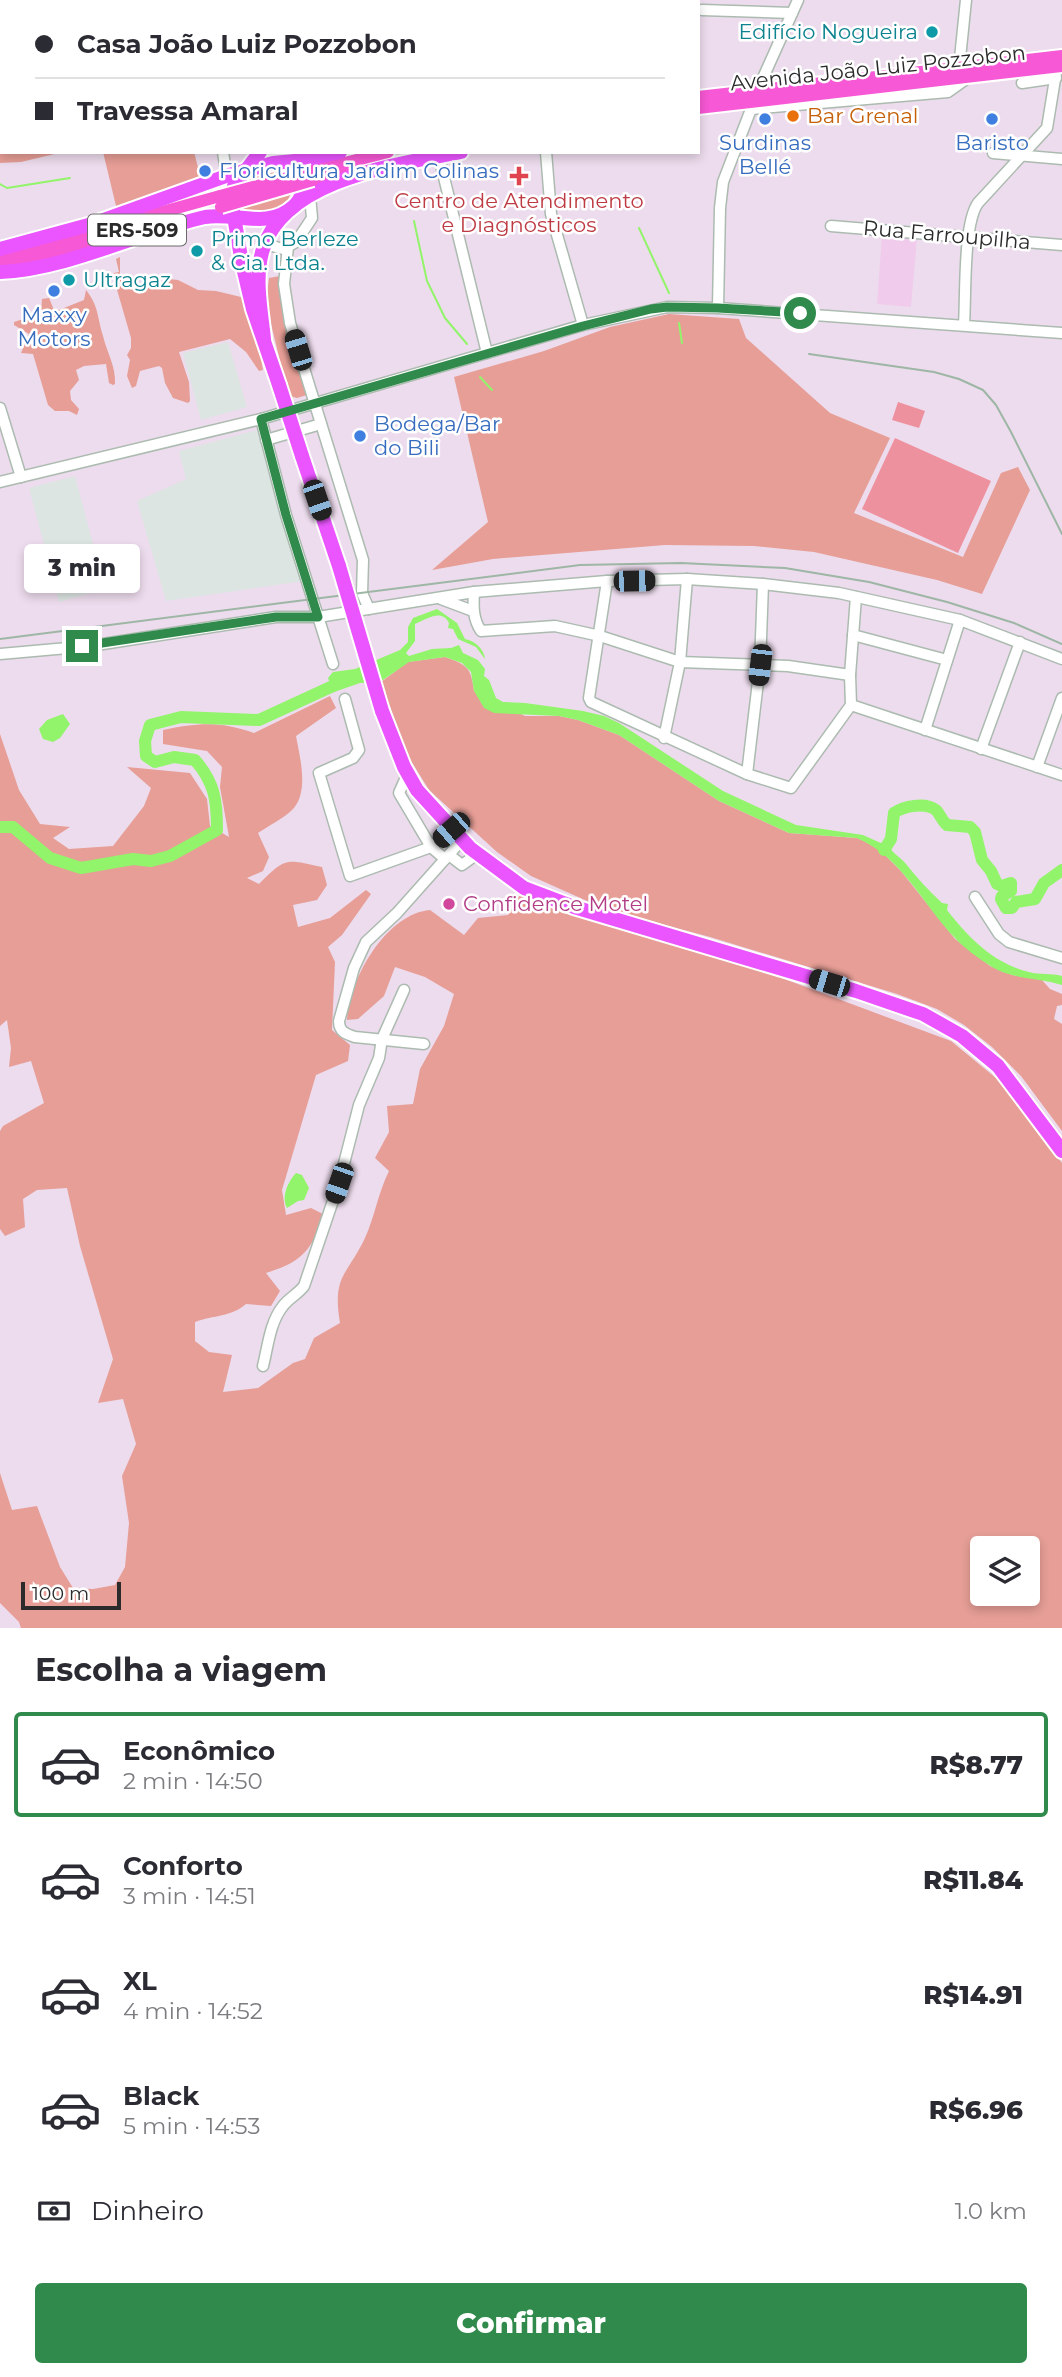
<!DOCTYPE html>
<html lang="pt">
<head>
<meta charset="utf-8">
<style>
	body { margin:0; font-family:Montserrat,sans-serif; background:#f7f7f7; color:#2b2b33; height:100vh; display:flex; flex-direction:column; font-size:26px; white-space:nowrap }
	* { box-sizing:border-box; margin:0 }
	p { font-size:23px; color:#7c7c81 }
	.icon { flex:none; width:38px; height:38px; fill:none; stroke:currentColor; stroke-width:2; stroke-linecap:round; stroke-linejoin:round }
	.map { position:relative; height:1628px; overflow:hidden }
	.drawer { display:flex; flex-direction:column; background:#fff; flex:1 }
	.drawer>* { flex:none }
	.top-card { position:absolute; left:0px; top:0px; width:700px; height:154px; box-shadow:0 4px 10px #0003; display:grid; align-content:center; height:154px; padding:0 35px; background:#fff }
	.fabs { position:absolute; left:970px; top:1536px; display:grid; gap:14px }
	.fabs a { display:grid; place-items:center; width:70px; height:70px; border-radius:7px; background:#fff; box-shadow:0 4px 10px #0003; font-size:35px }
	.scale { position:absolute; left:21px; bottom:18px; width:100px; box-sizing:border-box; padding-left:7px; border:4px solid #2b2b2b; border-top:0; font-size:19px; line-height:24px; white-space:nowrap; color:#2b2b2b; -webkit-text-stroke:5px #fff; paint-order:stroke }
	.end { position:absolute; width:32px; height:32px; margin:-16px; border:9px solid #308a4c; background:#fff; box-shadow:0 0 0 4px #fff }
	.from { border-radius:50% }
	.bubble { position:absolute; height:49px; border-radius:7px; background:#fff; box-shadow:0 4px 10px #0003; font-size:23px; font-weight:800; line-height:49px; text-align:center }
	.car { position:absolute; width:21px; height:42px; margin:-21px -10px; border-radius:9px; box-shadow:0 0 5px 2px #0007; background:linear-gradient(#222 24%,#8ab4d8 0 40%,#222 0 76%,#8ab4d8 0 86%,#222 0) }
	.top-card b { display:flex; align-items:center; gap:24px; height:66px; font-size:26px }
	.top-card b+b { border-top:2px solid #e1e1e2 }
	.top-card i { width:18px; height:18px; background:#2b2b33 }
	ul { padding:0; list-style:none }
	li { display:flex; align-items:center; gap:21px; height:105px; margin:0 14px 10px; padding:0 21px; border:4px solid transparent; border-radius:7px }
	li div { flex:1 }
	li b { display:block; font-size:26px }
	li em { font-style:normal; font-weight:800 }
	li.current { border-color:#308a4c }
	li>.icon { width:63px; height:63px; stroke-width:1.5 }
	h2 { padding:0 35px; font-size:32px; line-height:84px }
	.pay { display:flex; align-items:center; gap:18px; height:77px; padding:0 35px; font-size:26px }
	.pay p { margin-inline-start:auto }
	.action { display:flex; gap:14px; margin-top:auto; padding:14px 35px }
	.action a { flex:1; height:80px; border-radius:7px; background:#308a4c; color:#fff; font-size:28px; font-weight:800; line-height:80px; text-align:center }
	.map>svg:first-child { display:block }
	.industrial { fill:#dde5e3 }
	.education { fill:#f0cbeb }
	.green { fill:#e69e96; fill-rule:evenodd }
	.pitch { fill:#ee919e }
	.water { fill:#92f46a }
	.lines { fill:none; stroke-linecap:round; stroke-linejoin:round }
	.stream { stroke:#92f46a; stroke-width:2 }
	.river { stroke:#92f46a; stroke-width:12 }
	.minor-casing { stroke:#acbbb0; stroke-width:13 }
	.major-casing { stroke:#fff; stroke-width:16 }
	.highway-casing { stroke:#fff; stroke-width:18 }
	.minor { stroke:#fff; stroke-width:10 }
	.major { stroke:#f758d5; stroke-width:12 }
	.highway { stroke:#ea55ff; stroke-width:14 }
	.rail { stroke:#9eb6a5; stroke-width:2 }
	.major-bridge-casing { stroke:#fff; stroke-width:16; stroke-linecap:butt }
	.highway-bridge-casing { stroke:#fff; stroke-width:18; stroke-linecap:butt }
	.major-bridge { stroke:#f758d5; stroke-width:12 }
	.highway-bridge { stroke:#ea55ff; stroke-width:14 }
	.route { stroke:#308a4c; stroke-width:9 }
	.culture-dot { fill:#0f9aa8; stroke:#fff; stroke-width:2.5 }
	.food-dot { fill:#e8710a; stroke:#fff; stroke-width:2.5 }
	.shop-dot { fill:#3f7fe0; stroke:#fff; stroke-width:2.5 }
	.health-dot { fill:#e0444e; stroke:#fff; stroke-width:2.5 }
	.hotel-dot { fill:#d1479c; stroke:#fff; stroke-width:2.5 }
	.labels { text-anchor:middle; stroke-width:5; stroke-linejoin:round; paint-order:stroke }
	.shield { fill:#fff; stroke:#6b6b6b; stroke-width:2 }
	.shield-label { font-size:19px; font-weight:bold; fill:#2b2b2b }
	.culture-label { font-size:21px; fill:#0d838f; stroke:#fff; text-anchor:start }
	.street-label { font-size:21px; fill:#2b2b2b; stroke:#fff }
	.food-label { font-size:21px; fill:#c56008; stroke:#fff; text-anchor:start }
	.shop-label { font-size:21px; fill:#366cbe; stroke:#fff }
	.health-label { font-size:21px; fill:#be3a42; stroke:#fff }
	.hotel-label { font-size:21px; fill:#b23c85; stroke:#fff; text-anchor:start }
</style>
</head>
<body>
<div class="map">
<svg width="1062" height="1628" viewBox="0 0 1062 1628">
	<rect width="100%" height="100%" fill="#eddced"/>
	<g class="industrial">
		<path d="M228 342 247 407 201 420 183 353Z"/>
		<path d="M261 429 304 581 166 601 137 501 186 479 179 451Z"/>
		<path d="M75 476 105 589 59 602 29 488Z"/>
	</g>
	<path class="education" d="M882 235 917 238 911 307 877 304Z"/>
	<g class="green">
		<path d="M0 0H305L306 2H2V152H63L21 162 0 163Z"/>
		<path d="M103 152H194L201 179 117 210Z"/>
		<path d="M274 169C287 172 288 180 292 191L285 206 267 213 246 212 239 205 242 182 252 175Z"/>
		<path d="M120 257V279L124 283 154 285 169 279 178 280 198 290 216 291 241 297 247 304 258 340 263 370 259 371 246 352 230 339 179 352 189 382 190 401 188 403 173 398 165 383 162 368 159 366 140 371 136 386 132 388 127 376 130 360 127 355 131 348V338L113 276 114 273 119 272 116 259Z"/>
		<path d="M280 276 307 395 297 398 290 396 287 390 266 303 269 278Z"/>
		<path d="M86 290C99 307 97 316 103 336 107 353 116 366 115 384L113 385 109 383 106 364 84 366 76 370 79 380 70 391 71 400 79 409 77 415 69 411H55L48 405 33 354 21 353 29 334 14 325V322L41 313 42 299 49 298 54 310H59L84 300Z"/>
		<path d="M669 314 739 319 746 338 830 413 890 438 854 513 963 557 1001 473 1018 467 1030 490 982 594 937 580 814 552 754 546 665 545 493 559 432 570 488 522 454 377 544 351 610 327Z"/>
		<path d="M445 657C467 665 471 667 474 691L525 716H559L578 720 619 735 719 801 789 833 857 838 864 841 881 851 901 871 955 939 970 950 990 966 1012 975 1042 980 1050 989 1062 994V1005L1057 1006 1054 1019 1062 1024V1131L1021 1076 992 1047 964 1025 937 1009 897 994 710 937 605 909 531 876 497 852 429 790 408 756 381 682 408 662Z"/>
		<path d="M330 696 336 708 296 736C300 758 310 794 291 811 281 820 268 826 258 833L269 857 263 871 247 878 259 884C286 857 285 859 322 867L327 885 317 900 293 905 298 927 330 918 366 890 371 894 342 935 328 947 335 962 332 1030 350 1045 348 1061 316 1075 282 1190 286 1215 311 1208 325 1215C310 1251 304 1261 266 1273L280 1291 271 1306 246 1304C231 1317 214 1315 195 1322V1341L209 1352 232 1355 223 1392 258 1388 293 1363 305 1359 314 1338 340 1323C332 1275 347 1276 365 1238 375 1216 378 1193 389 1171L375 1158 389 1132 387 1106 413 1104 420 1069 444 1026 454 994 425 977 395 967 384 996 358 1019 347 1020C349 979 386 914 430 910L464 935 478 918 508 915 520 895 550 907 771 974 951 1041 1007 1087 1062 1163V1628H21L19 1622 0 1603V1473L12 1510 37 1506 60 1567 73 1588 93 1589 115 1585 125 1567 129 1523 122 1476 136 1444 123 1399 98 1403 113 1359 80 1246 67 1188 37 1190 23 1199 25 1227 5 1236 0 1229V1131L3 1126 44 1103 31 1061 9 1067 11 1048 7 1020 0 1026V734L19 790 40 824 70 827 53 838 69 849 113 846 144 806 151 788 127 767 190 773 207 799 210 826 229 837 220 787 222 767 207 751 163 744V730C198 723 219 721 254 733ZM982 1549H1027V1594H982Z"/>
	</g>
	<g class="pitch">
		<path d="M898 402 925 411 919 428 892 420Z"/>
		<path d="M895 438 991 481 958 553 862 509Z"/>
	</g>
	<g class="water">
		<path d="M437 609 457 623 465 639C475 641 484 649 485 659L476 647 458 639 453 629 448 628 449 623C442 608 426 619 415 624V641L406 653 409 656 432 649 451 648 459 645 463 653 478 660 485 669 484 676 489 680 496 698 503 702 525 703 583 711 604 716 619 723 723 791 796 825 863 835 883 844 888 842C890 853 900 856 906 864 917 878 929 891 942 903L948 904 947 910C969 938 993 963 1029 972 1040 975 1051 973 1062 976V985C1038 977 1011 980 989 965 978 958 964 948 955 938 923 905 902 857 857 838L789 833 719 801 619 735 578 720 559 716 494 713 484 708 474 691 471 672 462 663 445 657 409 662 380 682 360 683 334 692 328 678 333 672 355 669 400 650 408 642V627L413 618Z"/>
		<path d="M63 714 70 724 60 738 53 742 43 739 39 729 47 720Z"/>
		<path d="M296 1173 302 1175 309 1188 304 1200 298 1201 287 1208C281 1196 288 1182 296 1173Z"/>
	</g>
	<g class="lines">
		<g class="stream">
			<path d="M321 0V2"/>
			<path d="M0 184 7 188 70 178"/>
			<path d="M414 221 427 281 445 318 467 344"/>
			<path d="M639 228 669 293"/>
			<path d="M679 323 682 343"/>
			<path d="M480 377 492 390"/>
			<path d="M1058 872 1062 867"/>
		</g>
		<g class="river">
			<path d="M0 827H13L50 858 81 868 133 859 151 861 170 856 217 830C217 801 215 783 195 760L174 757 155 762 146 756 145 741 150 725 181 717 259 720 346 680"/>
			<path d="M884 850 891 839 894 813C904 806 925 802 936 810 940 814 942 821 947 825L970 827 975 832 982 860 991 871 997 884 1002 886 1011 883V891L1002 896 1001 899 1006 908H1012L1016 902 1035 899 1044 883 1062 870"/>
		</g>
		<g class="minor-casing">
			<g id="minor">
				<path d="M407 0 408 2"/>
				<path d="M388 2 391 0"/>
				<path d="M702 10 792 13"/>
				<path d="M959 68 966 0"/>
				<path d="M1022 83 1056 78"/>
				<path d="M758 89 798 0"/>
				<path d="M751 109 948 92 969 77"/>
				<path d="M223 152 225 165"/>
				<path d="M546 152 551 214 583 325"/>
				<path d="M993 153 1062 159"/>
				<path d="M439 157 487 353"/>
				<path d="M831 226 1062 245"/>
				<path d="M265 244 283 249 296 242 312 218 310 196"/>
				<path d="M288 247 284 284 290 323 363 560 362 593 369 609"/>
				<path d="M718 308 720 208 723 182 753 104"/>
				<path d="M964 324C966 296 963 224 978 203L1047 128 1057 67"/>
				<path d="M0 408 21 477"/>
				<path d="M261 419 286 515 333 664"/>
				<path d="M266 440 321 424"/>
				<path d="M0 482 261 419 583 325 667 307 718 308 1062 333"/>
				<path d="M607 581 589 698 591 702 747 774 791 788 851 705 850 675 856 597"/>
				<path d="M474 592C473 607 473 619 481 631L555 626 600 636 680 662 788 666 850 675"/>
				<path d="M441 599 473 611"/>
				<path d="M853 635 947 660"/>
				<path d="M0 654 90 646 276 617H318L474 592 607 581 687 579 763 584 839 593 960 620 1062 659"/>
				<path d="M345 699 359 750 353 758 319 773 350 876 431 847 451 830"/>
				<path d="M851 705 1062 775"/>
				<path d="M925 730 960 620"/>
				<path d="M664 738 680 662 687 579"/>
				<path d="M981 749 1020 642"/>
				<path d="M1037 767 1062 698"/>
				<path d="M747 774 760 665 763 584"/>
				<path d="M407 775 399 793 431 847 445 859"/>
				<path d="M449 855 462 865 477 854"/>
				<path d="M975 897 999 934 1009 942 1062 958"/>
				<path d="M424 1044 355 1037C346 1034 339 1032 339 1021L354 968 366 942 397 913 462 840"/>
				<path d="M263 1366C268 1346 270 1322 283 1306 289 1298 298 1294 304 1286L339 1183 359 1105 379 1058 382 1039 404 990"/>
			</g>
		</g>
		<g class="major-casing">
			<g id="major">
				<path d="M698 97 1062 56"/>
				<path d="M698 108 1062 66"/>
				<path d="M313 171 388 152"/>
				<path d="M313 180 353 171"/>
				<path d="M0 257 220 196"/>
				<path d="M0 268 152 226"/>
			</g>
		</g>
		<g class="highway-casing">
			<g id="highway">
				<path d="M431 2 434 0"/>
				<path d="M469 2 475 0"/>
				<path d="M260 152 234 186 232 205 242 263 253 309 279 385"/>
				<path d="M0 249 92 224 229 175 273 163 306 160 340 152"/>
				<path d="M0 272C52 270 110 246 159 230 174 226 190 220 205 217 235 212 267 230 293 207 311 191 299 172 300 152"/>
				<path d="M264 339C261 310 254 277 263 249 285 178 400 164 461 152"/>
				<path d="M302 456 339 566"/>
				<path d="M382 711 404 767 417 790 470 848 524 888 574 907 856 991 923 1014 962 1036 998 1066 1062 1151"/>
			</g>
		</g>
		<use href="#minor" class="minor"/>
		<use href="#major" class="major"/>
		<use href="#highway" class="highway"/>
		<g class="rail">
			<path d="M809 354 934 372 959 379 983 390 996 405 1011 432 1062 534"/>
			<path d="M0 639 580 565 681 563 785 568 869 582 947 602 1014 623 1062 644"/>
		</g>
		<g class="major-bridge-casing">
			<g id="major-bridge">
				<path d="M220 196 313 171"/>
				<path d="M221 207 313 180"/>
			</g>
		</g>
		<g class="highway-bridge-casing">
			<g id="highway-bridge">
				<path d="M279 385 302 456"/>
				<path d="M339 566 382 711"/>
			</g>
		</g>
		<use href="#major-bridge" class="major-bridge"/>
		<use href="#highway-bridge" class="highway-bridge"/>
	</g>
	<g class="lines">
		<path class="route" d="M82 646 276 617H318L286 515 261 419 583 326 651 309 667 307 718 308 800 313"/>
	</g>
	<g class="culture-dot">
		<circle cx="932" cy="32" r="7"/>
		<circle cx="197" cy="251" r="7"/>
		<circle cx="69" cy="280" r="7"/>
	</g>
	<circle class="food-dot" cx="793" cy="116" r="7"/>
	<g class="shop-dot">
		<circle cx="765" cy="119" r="7"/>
		<circle cx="992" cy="119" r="7"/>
		<circle cx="205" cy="171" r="7"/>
		<circle cx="54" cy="291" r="7"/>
		<circle cx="360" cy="436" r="7"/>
	</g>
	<path class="health-dot" d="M515.5 165.5h7v7h7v7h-7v7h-7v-7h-7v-7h7z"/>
	<circle class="hotel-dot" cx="449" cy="904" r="7"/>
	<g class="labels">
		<rect class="shield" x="88" y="214.5" width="98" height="31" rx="5"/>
		<g class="shield-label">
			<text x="137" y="237">ERS-509</text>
		</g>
		<g class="culture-label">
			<text x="918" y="39" text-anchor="end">Edifício Nogueira</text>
			<text x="211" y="246">Primo Berleze<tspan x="211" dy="24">&amp; Cia. Ltda.</tspan></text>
			<text x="83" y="287">Ultragaz</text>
		</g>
		<g class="street-label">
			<text transform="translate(878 68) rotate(-6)" y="7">Avenida João Luiz Pozzobon</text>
			<text transform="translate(947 235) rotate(5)" y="7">Rua Farroupilha</text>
		</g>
		<g class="food-label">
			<text x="807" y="123">Bar Grenal</text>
		</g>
		<g class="shop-label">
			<text x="765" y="150">Surdinas<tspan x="765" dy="24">Bellé</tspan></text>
			<text x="992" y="150">Baristo</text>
			<text x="219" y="178" text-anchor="start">Floricultura Jardim Colinas</text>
			<text x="54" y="322">Maxxy<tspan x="54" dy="24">Motors</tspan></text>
			<text x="374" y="431" text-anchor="start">Bodega/Bar<tspan x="374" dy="24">do Bili</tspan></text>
		</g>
		<g class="health-label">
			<text x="519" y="208">Centro de Atendimento<tspan x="519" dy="24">e Diagnósticos</tspan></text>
		</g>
		<g class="hotel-label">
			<text x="463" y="911">Confidence Motel</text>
		</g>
	</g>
</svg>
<div class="fabs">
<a><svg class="icon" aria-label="layers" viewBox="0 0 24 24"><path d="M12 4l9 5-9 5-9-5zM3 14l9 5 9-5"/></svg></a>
</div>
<div class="scale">100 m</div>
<i class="end from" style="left:800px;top:313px"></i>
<i class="end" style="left:82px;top:646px"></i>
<div class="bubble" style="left:24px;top:544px;width:116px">3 min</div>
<i class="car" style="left:298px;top:350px;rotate:343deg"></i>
<i class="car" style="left:317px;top:500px;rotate:161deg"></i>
<i class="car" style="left:634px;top:581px;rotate:89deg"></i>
<i class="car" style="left:760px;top:665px;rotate:187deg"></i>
<i class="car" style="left:451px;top:830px;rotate:229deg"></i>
<i class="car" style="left:829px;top:983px;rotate:287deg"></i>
<i class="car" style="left:339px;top:1183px;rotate:199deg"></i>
<div class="top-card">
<b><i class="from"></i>Casa João Luiz Pozzobon</b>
<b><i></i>Travessa Amaral</b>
</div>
</div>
<section class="drawer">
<h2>Escolha a viagem</h2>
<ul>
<li class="current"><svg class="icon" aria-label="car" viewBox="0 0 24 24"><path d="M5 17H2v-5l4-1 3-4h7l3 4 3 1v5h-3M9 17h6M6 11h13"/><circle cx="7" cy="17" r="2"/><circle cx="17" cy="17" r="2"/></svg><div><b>Econômico</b><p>2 min · 14:50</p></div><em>R$8.77</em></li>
<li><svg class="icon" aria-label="car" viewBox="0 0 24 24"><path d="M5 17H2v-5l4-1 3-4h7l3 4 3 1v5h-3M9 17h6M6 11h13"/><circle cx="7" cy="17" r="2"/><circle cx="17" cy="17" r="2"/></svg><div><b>Conforto</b><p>3 min · 14:51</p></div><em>R$11.84</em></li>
<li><svg class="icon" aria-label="car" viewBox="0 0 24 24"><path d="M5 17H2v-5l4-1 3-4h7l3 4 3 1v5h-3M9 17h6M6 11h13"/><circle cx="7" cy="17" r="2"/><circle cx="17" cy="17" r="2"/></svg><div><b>XL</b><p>4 min · 14:52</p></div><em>R$14.91</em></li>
<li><svg class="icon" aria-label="car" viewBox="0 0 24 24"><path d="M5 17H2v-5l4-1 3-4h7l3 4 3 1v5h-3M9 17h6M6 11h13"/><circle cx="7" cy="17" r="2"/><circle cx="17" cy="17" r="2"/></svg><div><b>Black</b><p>5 min · 14:53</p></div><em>R$6.96</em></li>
</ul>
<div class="pay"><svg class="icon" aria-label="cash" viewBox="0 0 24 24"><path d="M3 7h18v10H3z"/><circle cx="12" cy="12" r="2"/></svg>Dinheiro<p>1.0 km</p></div>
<div class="action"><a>Confirmar</a></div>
</section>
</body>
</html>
